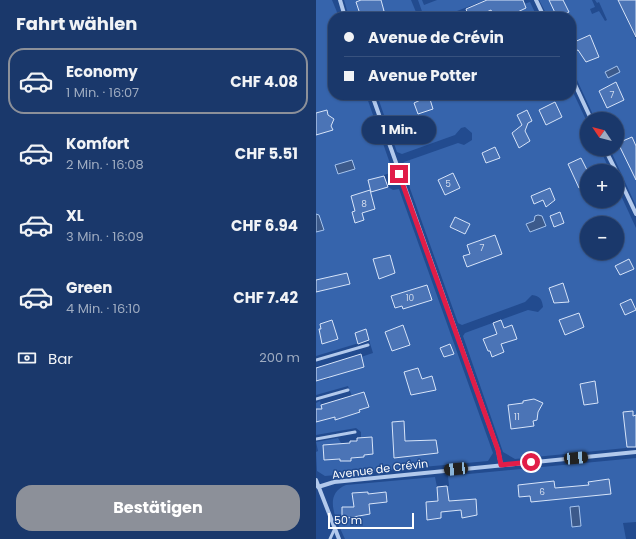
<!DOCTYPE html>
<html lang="de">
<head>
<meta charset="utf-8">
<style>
	body { margin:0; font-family:Poppins,sans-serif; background:#274373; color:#f1f3f6; height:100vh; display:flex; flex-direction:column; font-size:15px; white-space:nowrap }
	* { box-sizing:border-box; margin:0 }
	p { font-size:13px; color:#9facc1 }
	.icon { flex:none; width:22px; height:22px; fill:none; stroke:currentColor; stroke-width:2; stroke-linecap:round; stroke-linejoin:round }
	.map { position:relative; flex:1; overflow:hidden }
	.panel { display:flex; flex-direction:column; background:#1a386b; width:316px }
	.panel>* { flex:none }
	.top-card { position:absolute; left:12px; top:12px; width:248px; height:88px; border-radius:16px; box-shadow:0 1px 3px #0004,0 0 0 1px #38527e; display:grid; align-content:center; height:88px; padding:0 16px; background:#1a386b }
	.needle { width:26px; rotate:305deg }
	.buttons { position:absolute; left:264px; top:112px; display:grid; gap:8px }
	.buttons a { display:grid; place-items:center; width:44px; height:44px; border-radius:50%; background:#1a386b; box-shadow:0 1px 3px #0004,0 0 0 1px #38527e; font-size:20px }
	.scale { position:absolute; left:12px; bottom:10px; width:86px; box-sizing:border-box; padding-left:4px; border:2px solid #fff; border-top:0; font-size:11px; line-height:14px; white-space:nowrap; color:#fff; -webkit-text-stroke:3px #224b8f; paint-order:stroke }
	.end { position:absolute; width:18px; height:18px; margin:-9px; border:5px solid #e11d48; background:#fff; box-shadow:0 0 0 2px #fff }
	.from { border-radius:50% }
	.bubble { position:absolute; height:28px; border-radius:14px; background:#1a386b; box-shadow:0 1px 3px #0004,0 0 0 1px #38527e; font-size:13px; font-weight:700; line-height:28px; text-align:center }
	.car { position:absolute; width:12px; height:24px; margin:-12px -6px; border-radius:5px; box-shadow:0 0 3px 1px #0007; background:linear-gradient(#222 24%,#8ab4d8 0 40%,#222 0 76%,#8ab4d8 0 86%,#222 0) }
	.top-card b { display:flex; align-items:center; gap:14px; height:38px; font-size:15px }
	.top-card b+b { border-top:1px solid #38527e }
	.top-card i { width:10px; height:10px; background:#f1f3f6 }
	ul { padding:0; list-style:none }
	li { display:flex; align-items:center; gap:12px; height:66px; margin:0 8px 6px; padding:0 8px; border:2px solid transparent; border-radius:16px }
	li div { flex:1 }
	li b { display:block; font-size:15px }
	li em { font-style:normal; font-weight:700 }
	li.selected { border-color:#8c9099 }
	li>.icon { width:36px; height:36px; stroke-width:1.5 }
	h2 { padding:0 16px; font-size:18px; line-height:48px }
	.pay { display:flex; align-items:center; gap:10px; height:44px; padding:0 16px; font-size:15px }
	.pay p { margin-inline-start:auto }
	.button { display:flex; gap:8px; margin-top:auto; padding:8px 16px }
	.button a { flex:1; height:46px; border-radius:16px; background:#8c9099; color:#fff; font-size:16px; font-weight:700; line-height:46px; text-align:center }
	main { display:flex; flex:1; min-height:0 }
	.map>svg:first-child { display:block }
	.green { fill:#3664ac; fill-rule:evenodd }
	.water { fill:#3c5a8b; stroke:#a5c3ed }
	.building { fill:#4b74b6; stroke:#d7e4f9 }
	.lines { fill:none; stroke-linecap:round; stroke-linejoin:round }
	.lane { stroke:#b2c9ec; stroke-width:3 }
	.street { stroke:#b2c9ec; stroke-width:4 }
	.route { stroke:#e11d48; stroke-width:5 }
	.labels { text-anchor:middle; stroke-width:3; stroke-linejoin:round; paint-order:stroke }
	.number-label { font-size:9px; fill:#d2dced }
	.street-label { font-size:11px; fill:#fff; stroke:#224b8f }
</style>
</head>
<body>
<main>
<section class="panel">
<h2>Fahrt wählen</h2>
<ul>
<li class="selected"><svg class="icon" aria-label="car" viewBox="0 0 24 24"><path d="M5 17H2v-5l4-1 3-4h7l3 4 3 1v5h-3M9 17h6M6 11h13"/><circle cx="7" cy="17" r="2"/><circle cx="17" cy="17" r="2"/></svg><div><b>Economy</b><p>1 Min. · 16:07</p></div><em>CHF 4.08</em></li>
<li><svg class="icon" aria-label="car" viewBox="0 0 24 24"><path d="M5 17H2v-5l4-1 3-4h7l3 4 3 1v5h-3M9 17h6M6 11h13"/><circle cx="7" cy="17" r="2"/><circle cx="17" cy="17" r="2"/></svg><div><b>Komfort</b><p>2 Min. · 16:08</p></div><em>CHF 5.51</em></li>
<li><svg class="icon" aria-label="car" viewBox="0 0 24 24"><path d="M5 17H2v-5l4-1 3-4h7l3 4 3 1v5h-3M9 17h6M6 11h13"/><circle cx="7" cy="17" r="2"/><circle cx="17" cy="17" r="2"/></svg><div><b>XL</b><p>3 Min. · 16:09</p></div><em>CHF 6.94</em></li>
<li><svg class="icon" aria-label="car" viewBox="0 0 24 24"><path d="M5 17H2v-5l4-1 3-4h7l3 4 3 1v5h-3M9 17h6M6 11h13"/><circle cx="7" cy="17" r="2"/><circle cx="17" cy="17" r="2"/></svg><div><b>Green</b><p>4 Min. · 16:10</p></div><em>CHF 7.42</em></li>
</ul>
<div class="pay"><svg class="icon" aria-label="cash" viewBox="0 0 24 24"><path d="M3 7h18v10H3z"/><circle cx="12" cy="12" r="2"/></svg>Bar<p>200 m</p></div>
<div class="button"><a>Bestätigen</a></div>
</section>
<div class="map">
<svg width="320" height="539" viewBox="0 0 320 539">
	<rect width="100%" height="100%" fill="#224b8f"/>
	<g class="green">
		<path d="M0 0H16L23 17H17V95H50L77 172 68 175 72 187 77 190 83 189 177 453 172 461 9 476 1 471 0 452 2 451 0 442 22 438 25 443H33L34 441H41L45 437V432L40 428 0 435V403L4 401 5 405 36 396 32 386 0 395V381L13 379 12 376 48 367 45 357 57 353 53 340 0 356Z"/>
		<path d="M28 0H95L102 17H33Z"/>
		<path d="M102 0H106L108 5 121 0H170L133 14 134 17H108Z"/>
		<path d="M223 0H276L279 7 274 9 276 14 283 11 289 21 291 20 283 2 281 3 279 0H303L320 40V206L294 149H301V119H279L255 67V17H232Z"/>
		<path d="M214 2 221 17H191L210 8 208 4Z"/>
		<path d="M175 10 178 17H160Z"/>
		<path d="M255 88 271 122V149H284L294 171H271V201H301V187L320 228V447L199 459 187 452 147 336 149 333 212 310 222 312 227 307C226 299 224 296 216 295L209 302 146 325 142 323 86 166 88 162 142 143 148 145 156 140V133L149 127 145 128 139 135 86 154 81 152 61 95H255ZM271 223H301V253H271Z"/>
		<path d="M320 458V522L307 523 310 539H29C22 523 5 495 30 485L119 477 121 487 133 486 132 476Z"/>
	</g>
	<g class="water">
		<path d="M301 66 304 72 292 78 289 72Z"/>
		<path d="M108 122 113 136 111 139 109 140 106 138 101 125Z"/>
		<path d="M36 160 39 169 22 174 19 165Z"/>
		<path d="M0 214 3 215 8 230 0 232Z"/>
		<path d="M222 215 226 216 230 226 214 232 210 224 218 221 219 216Z"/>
		<path d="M263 506 265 526 256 527 254 507Z"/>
	</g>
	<g class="building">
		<path d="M45 0H65L68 11 65 12 66 14 57 17H45L40 2Z"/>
		<path d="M171 0H207L210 8 191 17H178L175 10 160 17H153L150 9Z"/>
		<path d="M233 0H247L253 12 241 17Z"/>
		<path d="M302 0H320V37Z"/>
		<path d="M274 35 283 57 270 62 262 50 259 51 256 43Z"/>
		<path d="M300 82 308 100 291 108 283 91Z"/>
		<path d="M113 96 117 109 102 114 98 103Z"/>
		<path d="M239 102 246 117 230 125 223 110Z"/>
		<path d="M11 110 12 115 18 119 15 126 17 130 0 135V113Z"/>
		<path d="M211 110 216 121 212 123 209 131 214 141 203 148 196 133 206 125 201 115Z"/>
		<path d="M316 137 320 146V180L302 143Z"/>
		<path d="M179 147 184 158 170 163 166 153Z"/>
		<path d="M265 158 271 170V184L263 188 252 164Z"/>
		<path d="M137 173 144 188 129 195 122 180Z"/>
		<path d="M68 176 72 187 55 192 52 180Z"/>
		<path d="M234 188 239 200 230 207 227 200 218 204 215 196Z"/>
		<path d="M54 190 59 209 46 213 48 220 39 223 36 212 39 211 35 196Z"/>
		<path d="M244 212 248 223 238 227 234 216Z"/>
		<path d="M139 217 154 224 149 234 134 227Z"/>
		<path d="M179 235 186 254 151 267 147 256 154 254 151 245Z"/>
		<path d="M74 255 79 273 63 279 57 259Z"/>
		<path d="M313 259 318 269 304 275 299 266Z"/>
		<path d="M31 273 34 284 0 292V280Z"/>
		<path d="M247 283 253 302 238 303 233 288Z"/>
		<path d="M111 285 116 300 87 309 86 306 79 308 75 296Z"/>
		<path d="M315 299 320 310 309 315 304 304Z"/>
		<path d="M263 313 268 327 249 335 243 320Z"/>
		<path d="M16 320 22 339 6 344 3 329H5L4 324Z"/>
		<path d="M185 320 188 328 196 325 201 339 185 344 188 352 176 357 174 351H172L167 339 181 334 177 323Z"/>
		<path d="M87 325 94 345 76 351 69 332Z"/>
		<path d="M50 329 53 340 42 344 39 333Z"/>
		<path d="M134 344 138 354 128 357 124 348Z"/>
		<path d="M45 354 48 367 0 381V368Z"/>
		<path d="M102 368 106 379 116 376 120 390 95 395 88 372Z"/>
		<path d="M279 381 282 403 268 405 264 384Z"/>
		<path d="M48 392 53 407 43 410 44 412 19 420V417L0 422V409H6L5 405Z"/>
		<path d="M218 399 227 403 222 412 221 420 217 421 218 426 195 429 192 405 207 403V401Z"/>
		<path d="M317 411V416L320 415V447H311L307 412Z"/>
		<path d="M88 421 89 441 120 440 122 453 78 458 76 422Z"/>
		<path d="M56 437 57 454 48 455V457L35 458V461H24V459L8 460 7 445 34 443V441H41V438Z"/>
		<path d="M293 479 295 494 215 502 214 496 203 497 202 485 238 481 239 488 273 485 272 482Z"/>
		<path d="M131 486 133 501 160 499 161 515 146 518 145 510 125 512V518L111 520 110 502 122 501 121 487Z"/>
		<path d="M52 492V494L70 492 71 502 53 504 54 514 26 519V507H38L36 493Z"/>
	</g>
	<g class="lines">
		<g class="lane">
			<path d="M0 360 52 345"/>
			<path d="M0 399 32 390"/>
			<path d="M0 439 39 432"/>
			<path d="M14 539 19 528"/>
		</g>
		<g class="street">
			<path d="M24 0 29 17"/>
			<path d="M220 0 228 17"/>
			<path d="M255 76 275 119"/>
			<path d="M56 95 182 450 185 465"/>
			<path d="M289 149 300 171"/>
			<path d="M301 174 320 214"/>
			<path d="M0 480 23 539"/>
			<path d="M2 487 18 482 320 452"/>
		</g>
	</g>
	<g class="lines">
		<path class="route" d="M83 174 182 450 185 465 215 462"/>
	</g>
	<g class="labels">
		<g class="number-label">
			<text x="296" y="98">7</text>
			<text x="132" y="187">5</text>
			<text x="48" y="207">8</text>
			<text x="166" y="251">7</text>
			<text x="94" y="301">10</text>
			<text x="201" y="420">11</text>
			<text x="226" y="495">6</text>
		</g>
		<g class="street-label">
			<text transform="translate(64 469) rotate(-7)" y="4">Avenue de Crévin</text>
		</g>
	</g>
</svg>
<div class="buttons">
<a><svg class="needle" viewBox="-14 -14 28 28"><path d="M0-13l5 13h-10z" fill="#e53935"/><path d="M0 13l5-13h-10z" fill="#9facc1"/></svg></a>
<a>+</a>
<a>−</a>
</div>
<div class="scale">50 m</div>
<i class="end from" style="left:215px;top:462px"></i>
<i class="end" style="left:83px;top:174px"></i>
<div class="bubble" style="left:46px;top:116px;width:74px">1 Min.</div>
<i class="car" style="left:260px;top:458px;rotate:85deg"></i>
<i class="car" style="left:140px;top:469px;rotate:264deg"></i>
<div class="top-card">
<b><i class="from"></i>Avenue de Crévin</b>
<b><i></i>Avenue Potter</b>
</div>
</div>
</main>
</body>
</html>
